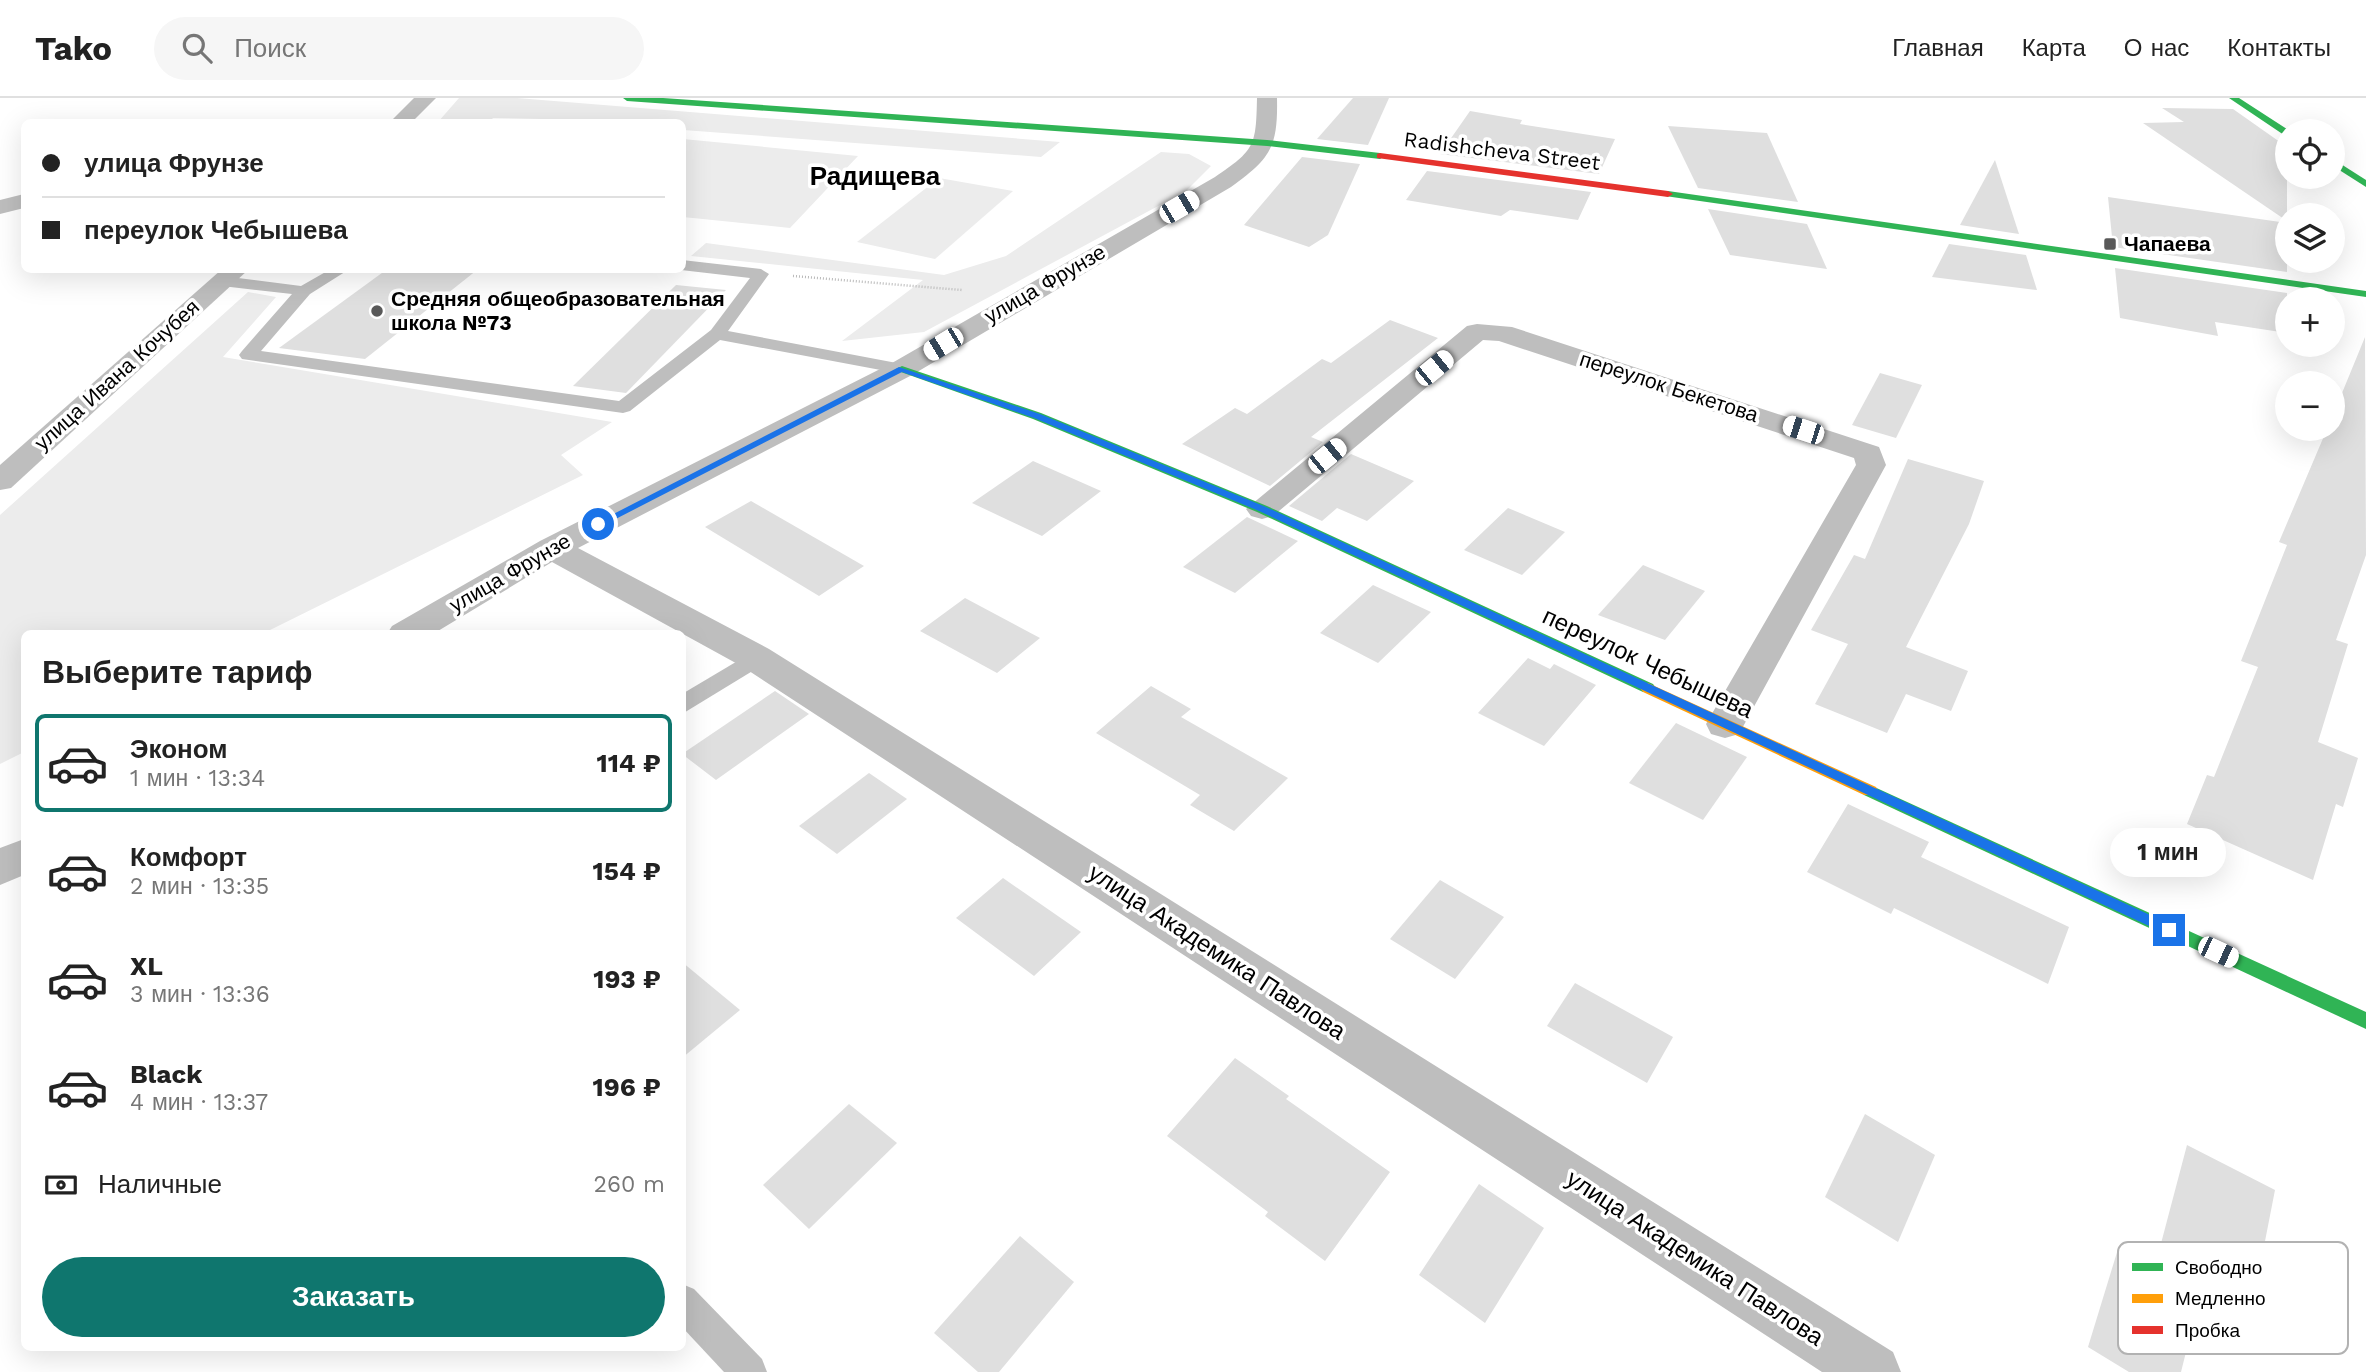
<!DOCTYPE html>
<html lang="ru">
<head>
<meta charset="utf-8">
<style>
	body { margin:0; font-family:"Work Sans",sans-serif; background:#f6f6f6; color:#222; height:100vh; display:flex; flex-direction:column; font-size:26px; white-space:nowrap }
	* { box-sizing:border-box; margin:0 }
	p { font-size:23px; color:#767676 }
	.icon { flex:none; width:38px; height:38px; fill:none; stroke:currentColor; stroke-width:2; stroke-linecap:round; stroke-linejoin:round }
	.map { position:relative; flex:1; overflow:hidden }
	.sheet { position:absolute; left:21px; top:532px; width:665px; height:721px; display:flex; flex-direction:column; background:#fff; border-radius:10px; box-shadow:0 7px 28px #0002 }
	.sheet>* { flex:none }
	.hud { position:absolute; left:21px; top:21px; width:665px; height:154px; border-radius:10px; box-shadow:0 7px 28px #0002; display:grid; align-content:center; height:154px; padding:0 21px; background:#fff }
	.controls { position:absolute; left:2275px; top:21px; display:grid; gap:14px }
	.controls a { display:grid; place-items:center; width:70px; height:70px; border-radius:50%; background:#fff; box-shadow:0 7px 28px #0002; font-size:35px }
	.end { position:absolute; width:32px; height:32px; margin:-16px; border:9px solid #1a73e8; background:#fff; box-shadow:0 0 0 4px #fff }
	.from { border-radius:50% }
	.bubble { position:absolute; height:49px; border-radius:24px; background:#fff; box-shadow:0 7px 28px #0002; font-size:23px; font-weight:700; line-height:49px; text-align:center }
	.car { position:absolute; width:21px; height:42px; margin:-21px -10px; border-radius:9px; box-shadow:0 0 5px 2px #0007; background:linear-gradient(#fff 24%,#345 0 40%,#fff 0 76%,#345 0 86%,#fff 0) }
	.hud b { display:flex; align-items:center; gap:24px; height:66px; font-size:26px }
	.hud b+b { border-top:2px solid #e0e0e0 }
	.hud i { width:18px; height:18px; background:#222 }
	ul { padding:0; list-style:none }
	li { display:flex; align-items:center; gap:21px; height:98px; margin:0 14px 10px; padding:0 7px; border:4px solid transparent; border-radius:10px }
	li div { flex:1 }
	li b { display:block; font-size:26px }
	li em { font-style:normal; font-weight:700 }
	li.active { border-color:#0f766e }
	li>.icon { width:63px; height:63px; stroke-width:1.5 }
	h2 { padding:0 21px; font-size:32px; line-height:84px }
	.pay { display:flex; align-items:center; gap:18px; height:77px; padding:0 21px; font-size:26px }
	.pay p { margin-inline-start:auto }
	.cta { display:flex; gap:14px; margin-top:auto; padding:14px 21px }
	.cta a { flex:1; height:80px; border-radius:42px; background:#0f766e; color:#fff; font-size:28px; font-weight:700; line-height:80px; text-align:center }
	header { display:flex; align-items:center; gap:42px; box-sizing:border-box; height:98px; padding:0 35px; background:#fff; border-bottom:2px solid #e0e0e0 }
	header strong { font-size:33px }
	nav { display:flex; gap:38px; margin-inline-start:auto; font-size:24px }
	.search { width:490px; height:63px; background:#f6f6f6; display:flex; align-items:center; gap:18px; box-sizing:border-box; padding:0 24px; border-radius:38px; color:#767676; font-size:26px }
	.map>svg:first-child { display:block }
	.green { fill:#ececec }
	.building { fill:#dfdfdf }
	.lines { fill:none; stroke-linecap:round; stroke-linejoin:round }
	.path { stroke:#b9b9b9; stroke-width:2.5; stroke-dasharray:1 2; stroke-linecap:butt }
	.lane { fill:#bebebe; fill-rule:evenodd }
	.street { fill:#bebebe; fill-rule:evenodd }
	.fast { fill:#30b455; fill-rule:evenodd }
	.slow { fill:#ff9f0a; fill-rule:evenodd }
	.jam { fill:#e5322d; fill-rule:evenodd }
	.route { fill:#1a73e8 }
	.poi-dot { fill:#595959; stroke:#fff; stroke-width:2.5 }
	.labels { text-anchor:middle; stroke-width:7; stroke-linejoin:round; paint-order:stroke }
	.far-street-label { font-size:21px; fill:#000; stroke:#fff }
	.far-poi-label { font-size:21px; font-weight:bold; fill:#000; stroke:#fff; text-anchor:start }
	.street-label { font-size:24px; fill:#000; stroke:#fff }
	.far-district-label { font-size:26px; font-weight:bold; fill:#000; stroke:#fff }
	.key { fill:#fff; stroke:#b2b2b2; stroke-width:2 }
	.key-label { font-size:19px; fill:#000 }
</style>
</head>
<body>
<header>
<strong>Tako</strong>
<div class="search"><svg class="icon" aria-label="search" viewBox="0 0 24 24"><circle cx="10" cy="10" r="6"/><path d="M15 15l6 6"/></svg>Поиск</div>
<nav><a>Главная</a><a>Карта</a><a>О нас</a><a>Контакты</a></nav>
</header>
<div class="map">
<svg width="2366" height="1274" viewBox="0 0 2366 1274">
	<rect width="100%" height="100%" fill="#fff"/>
	<g class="green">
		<path d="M459 0H517L1060 44 1041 59 683 32 682 24 493 20 489 24H438Z"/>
		<path d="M683 41 858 58 790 130 683 119Z"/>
		<path d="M1161 54 1189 56 1211 68 1186 93 924 234 842 243 923 182 691 158 706 145 944 177 1006 158Z"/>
		<path d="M939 80 1013 93 935 161 857 144Z"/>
		<path d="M248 194 276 199 223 259 612 324 561 357 583 377 264 535 24 536V654L0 666V417Z"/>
	</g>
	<g class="building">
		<path d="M1353 0H1389L1368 47 1317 41Z"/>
		<path d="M2162 10 2233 11 2277 42 2287 43V123L2143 25 2184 24Z"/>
		<path d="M1470 13 1522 22 1520 26 1615 41 1599 76 1440 56Z"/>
		<path d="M1668 28 1767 35 1798 104 1698 90Z"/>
		<path d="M1302 59 1360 66 1328 137 1309 149 1244 127Z"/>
		<path d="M1995 62 2019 136 1960 127Z"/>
		<path d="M1427 73 1530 86 1591 94 1578 122 1510 112 1501 118 1406 102Z"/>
		<path d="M2108 99 2287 125V174L2113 149Z"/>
		<path d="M1708 111 1807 126 1827 171 1730 157Z"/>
		<path d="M1949 146 2026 157 2037 192 1932 179Z"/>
		<path d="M2115 170 2287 195V235L2215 224 2218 238 2120 220Z"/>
		<path d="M386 172H477L365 261 279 250Z"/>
		<path d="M676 187 726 192 626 295 573 288Z"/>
		<path d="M1390 222 1438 240 1311 339 1323 344 1270 388 1182 346 1235 310 1247 316 1322 261 1331 265Z"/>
		<path d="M2365 239 2366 457 2336 542 2348 546 2318 644 2358 660 2343 709 2336 706 2313 782 2187 726 2207 677 2214 679 2258 569 2241 563 2287 447 2279 444 2327 331H2333V317Z"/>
		<path d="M1880 275 1922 287 1896 340 1852 327Z"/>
		<path d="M1351 356 1414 383 1367 423 1337 410 1322 423 1289 408Z"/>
		<path d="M1908 361 1984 383 1969 426 1906 549 1968 573 1951 613 1906 596 1887 635 1815 606 1848 546 1811 532 1854 457 1865 461Z"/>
		<path d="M1033 363 1101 393 1042 438 972 405Z"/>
		<path d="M751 403 864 468 819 498 705 429Z"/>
		<path d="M1508 410 1565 434 1522 477 1464 452Z"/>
		<path d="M1247 419 1298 443 1235 495 1183 469Z"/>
		<path d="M1643 467 1705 493 1665 542 1598 517Z"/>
		<path d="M1373 487 1431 514 1378 565 1320 535Z"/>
		<path d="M965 500 1040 540 997 575 920 533Z"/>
		<path d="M1528 560 1550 571 1554 566 1596 587 1544 648 1478 615Z"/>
		<path d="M1151 588 1191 611 1181 619 1288 680 1234 733 1190 707 1200 697 1096 635Z"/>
		<path d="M775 593 809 616 716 682 682 656Z"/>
		<path d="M1676 625 1747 659 1703 722 1629 685Z"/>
		<path d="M869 675 907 701 837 756 799 728Z"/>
		<path d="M1848 706 1929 744 1921 759 2069 829 2048 886 1894 810 1891 816 1807 774Z"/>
		<path d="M1003 780 1081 834 1034 878 956 820Z"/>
		<path d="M1440 782 1504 819 1455 881 1390 841Z"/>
		<path d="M682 864 740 912 682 960Z"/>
		<path d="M1575 885 1673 939 1647 985 1547 928Z"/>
		<path d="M1235 960 1289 998 1286 1001 1390 1074 1325 1163 1265 1118 1268 1114 1167 1038Z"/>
		<path d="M849 1006 897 1045 809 1131 763 1087Z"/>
		<path d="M1865 1016 1935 1057 1898 1144 1825 1099Z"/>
		<path d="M2187 1047 2275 1092 2258 1179 2211 1154 2181 1274H2129L2088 1249 2118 1151 2154 1172Z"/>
		<path d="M1479 1086 1544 1130 1485 1225 1419 1177Z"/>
		<path d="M1020 1138 1074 1184 999 1274H978L934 1235Z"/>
	</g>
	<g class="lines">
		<path class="path" d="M793 178 962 192"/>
		<g class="lane">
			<path d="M682 162 761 171 769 176 728 233 902 266 911 271 902 276 720 242 630 313 623 315 242 261 239 257 242 253 292 196 222 188 214 183 222 178 301 188 329 172H348L310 196 261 253 619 303 711 232 750 180 681 172Z"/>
			<path d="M756 552 764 554 768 560 764 566 682 616V596Z"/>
			<path d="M682 1186 694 1191 762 1261 767 1274H724L682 1229Z"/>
		</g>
		<g class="street">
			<path d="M414 0H436L412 24H390Z"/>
			<path d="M1257 0H1277C1278 49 1271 60 1231 89L912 277 578 450 769 551 1893 1254 1901 1274H1822L743 569 552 464 433 536H387L392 528 540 443 892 265 1215 79C1255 52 1256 48 1257 0Z"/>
			<path d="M24 96V110L0 116V102Z"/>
			<path d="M221 172H248L11 390 0 392V367Z"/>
			<path d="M1477 226 1512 229 1879 349 1886 367 1739 636 1725 640 1711 636 1706 626 1856 367 1854 360 1499 243 1483 242 1273 418 1262 421 1251 418 1246 411 1467 228Z"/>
			<path d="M24 741V777L0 787V750Z"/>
		</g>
		<g class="fast">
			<path d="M623 0H663L1267 42 1380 55 1385 58 1380 61 1267 48 627 3Z"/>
			<path d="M2229 0H2239L2290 33H2287V38L2284 37Z"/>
			<path d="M2333 61 2366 82V89L2333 68Z"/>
			<path d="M1668 93 2366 193V199L1665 98V94Z"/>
			<path d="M902 268 1041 315 1267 408 1653 586 1656 590 1653 594H1643L1257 414 1033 321 898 273 896 271Z"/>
			<path d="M1870 687 2366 914V931L1864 697 1862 693 1864 689Z"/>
		</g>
		<path class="slow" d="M1648 585 1876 689 1878 693 1876 697H1864L1643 594 1640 590 1643 586Z"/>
		<path class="jam" d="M1380 55 1668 93 1673 96 1668 99 1377 60V56Z"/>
	</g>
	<path class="route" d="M899 269 1040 316 1266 409 2174 828 2175 832 2174 835H2164L1259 413 1034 320 902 274 602 428 594 426Z"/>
	<g class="poi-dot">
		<rect x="2103" y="139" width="14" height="14" rx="3.5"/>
		<circle cx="377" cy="213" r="7"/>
	</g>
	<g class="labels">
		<g class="far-street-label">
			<text transform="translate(1502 53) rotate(7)" y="7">Radishcheva Street</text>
			<text transform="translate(1045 186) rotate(-30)" y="7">улица Фрунзе</text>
			<text transform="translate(117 277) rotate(-42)" y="7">улица Ивана Кочубея</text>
			<text transform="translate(1669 289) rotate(18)" y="7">переулок Бекетова</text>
			<text transform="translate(510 475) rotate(-30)" y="7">улица Фрунзе</text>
		</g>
		<g class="far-poi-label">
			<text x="2124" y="153">Чапаева</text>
			<text x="391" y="208">Средняя общеобразовательная<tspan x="391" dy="24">школа №73</tspan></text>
		</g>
		<g class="street-label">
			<text transform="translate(1648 565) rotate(25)" y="8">переулок Чебышева</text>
			<text transform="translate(1217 854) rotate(33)" y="8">улица Академика Павлова</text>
			<text transform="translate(1695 1160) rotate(33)" y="8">улица Академика Павлова</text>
		</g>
		<g class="far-district-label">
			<text x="875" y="87">Радищева</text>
		</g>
	</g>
	<rect x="2118" y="1144" width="230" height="112" rx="10" class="key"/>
	<rect x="2132" y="1165" width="31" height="8" fill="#30b455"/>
	<rect x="2132" y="1196" width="31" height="9" fill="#ff9f0a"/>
	<rect x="2132" y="1228" width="31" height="8" fill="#e5322d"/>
	<g class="key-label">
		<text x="2175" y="1176">Свободно</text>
		<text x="2175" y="1207">Медленно</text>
		<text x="2175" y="1239">Пробка</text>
	</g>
</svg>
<div class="controls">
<a><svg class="icon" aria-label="locate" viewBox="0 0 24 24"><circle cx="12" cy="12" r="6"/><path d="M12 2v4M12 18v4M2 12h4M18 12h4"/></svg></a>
<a><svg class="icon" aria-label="layers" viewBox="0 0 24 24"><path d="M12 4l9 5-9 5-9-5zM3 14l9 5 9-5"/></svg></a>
<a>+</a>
<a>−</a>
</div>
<i class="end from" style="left:598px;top:426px"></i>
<i class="end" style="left:2169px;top:832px"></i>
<div class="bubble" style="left:2110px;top:730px;width:116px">1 мин</div>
<i class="car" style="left:1179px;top:109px;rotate:60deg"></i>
<i class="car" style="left:943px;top:246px;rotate:239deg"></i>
<i class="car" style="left:1434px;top:270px;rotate:51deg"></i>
<i class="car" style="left:1803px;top:332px;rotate:288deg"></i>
<i class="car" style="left:1327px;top:358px;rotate:51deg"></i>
<i class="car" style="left:2218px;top:854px;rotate:115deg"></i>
<div class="hud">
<b><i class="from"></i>улица Фрунзе</b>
<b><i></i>переулок Чебышева</b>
</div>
<section class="sheet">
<h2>Выберите тариф</h2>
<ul>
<li class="active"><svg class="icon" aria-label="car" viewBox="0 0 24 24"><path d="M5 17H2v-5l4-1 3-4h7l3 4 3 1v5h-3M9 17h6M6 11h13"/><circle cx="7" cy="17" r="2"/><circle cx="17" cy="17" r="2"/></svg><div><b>Эконом</b><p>1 мин · 13:34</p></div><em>114 ₽</em></li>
<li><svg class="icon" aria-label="car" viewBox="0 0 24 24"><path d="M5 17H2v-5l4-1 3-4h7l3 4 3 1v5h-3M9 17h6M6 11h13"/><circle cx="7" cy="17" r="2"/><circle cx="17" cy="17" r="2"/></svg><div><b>Комфорт</b><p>2 мин · 13:35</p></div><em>154 ₽</em></li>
<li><svg class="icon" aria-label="car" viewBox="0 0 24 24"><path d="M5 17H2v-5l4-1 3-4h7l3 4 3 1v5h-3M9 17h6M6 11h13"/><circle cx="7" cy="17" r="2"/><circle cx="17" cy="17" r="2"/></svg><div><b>XL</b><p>3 мин · 13:36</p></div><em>193 ₽</em></li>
<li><svg class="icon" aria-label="car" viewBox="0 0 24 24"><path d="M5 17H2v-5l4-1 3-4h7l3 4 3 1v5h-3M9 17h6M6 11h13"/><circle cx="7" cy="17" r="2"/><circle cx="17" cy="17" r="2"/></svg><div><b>Black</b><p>4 мин · 13:37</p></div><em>196 ₽</em></li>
</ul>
<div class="pay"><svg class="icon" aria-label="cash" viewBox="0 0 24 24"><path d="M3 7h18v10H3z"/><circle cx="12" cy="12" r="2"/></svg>Наличные<p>260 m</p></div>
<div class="cta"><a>Заказать</a></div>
</section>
</div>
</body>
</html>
